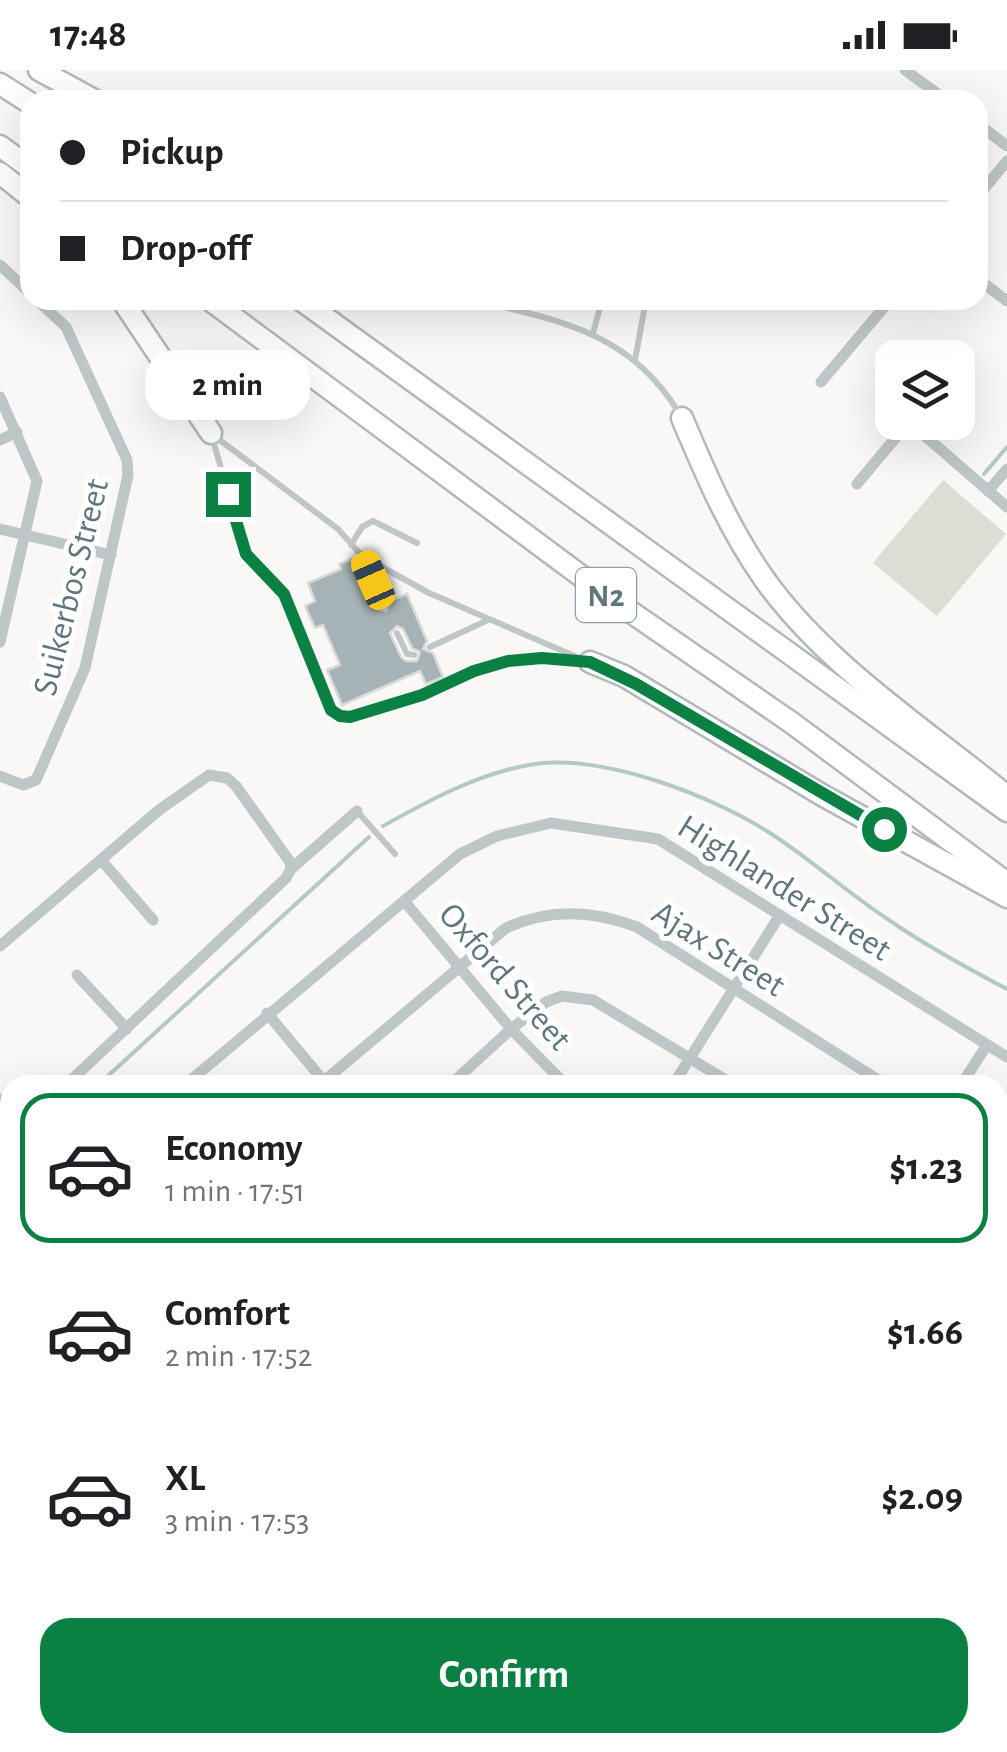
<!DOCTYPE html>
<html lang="en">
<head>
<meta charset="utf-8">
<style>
	body { margin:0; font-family:"Alegreya Sans",sans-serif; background:#f6f6f6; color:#202124; height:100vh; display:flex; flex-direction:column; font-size:38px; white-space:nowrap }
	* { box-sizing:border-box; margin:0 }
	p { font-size:32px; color:#757577 }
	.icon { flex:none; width:55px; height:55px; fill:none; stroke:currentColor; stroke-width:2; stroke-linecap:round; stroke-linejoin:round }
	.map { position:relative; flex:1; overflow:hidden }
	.sheet { position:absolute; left:0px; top:1005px; width:1008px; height:678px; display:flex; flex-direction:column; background:#fff; border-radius:30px 30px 0 0; box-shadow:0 10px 40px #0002 }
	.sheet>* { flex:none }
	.guide { position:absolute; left:20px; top:20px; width:968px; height:220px; border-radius:30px; box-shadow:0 10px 40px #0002; display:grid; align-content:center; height:220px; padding:0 40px; background:#fff }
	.fabs { position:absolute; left:875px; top:270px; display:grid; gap:20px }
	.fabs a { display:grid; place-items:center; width:100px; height:100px; border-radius:20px; background:#fff; box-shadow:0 10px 40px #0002; font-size:50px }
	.end { position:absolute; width:45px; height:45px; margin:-22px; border:12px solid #0b8043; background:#fff; box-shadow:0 0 0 5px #fff }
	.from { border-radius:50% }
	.bubble { position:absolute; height:70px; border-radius:30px; background:#fff; box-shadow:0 10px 40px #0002; font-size:32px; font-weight:700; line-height:70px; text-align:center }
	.car { position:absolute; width:30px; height:60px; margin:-30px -15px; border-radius:12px; box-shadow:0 0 8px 2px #0007; background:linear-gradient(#f5c518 24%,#345 0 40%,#f5c518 0 76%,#345 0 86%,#f5c518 0) }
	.guide b { display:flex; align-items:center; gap:35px; height:95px; font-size:38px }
	.guide b+b { border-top:2px solid #e0e0e0 }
	.guide i { width:25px; height:25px; background:#202124 }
	ul { padding:18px 0 0; list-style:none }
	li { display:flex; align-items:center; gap:30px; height:150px; margin:0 20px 15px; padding:0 20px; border:5px solid transparent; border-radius:30px }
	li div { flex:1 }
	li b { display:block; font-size:38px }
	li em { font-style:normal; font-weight:700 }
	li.selected { border-color:#0b8043 }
	li>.icon { width:90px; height:90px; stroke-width:1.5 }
	.action { display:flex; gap:20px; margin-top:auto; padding:20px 40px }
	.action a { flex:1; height:115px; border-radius:30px; background:#0b8043; color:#fff; font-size:40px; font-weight:700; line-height:115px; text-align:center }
	.status { display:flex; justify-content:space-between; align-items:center; height:70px; padding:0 50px; background:#fff; direction:ltr }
	.status svg { height:28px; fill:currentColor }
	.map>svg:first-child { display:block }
	.green { fill:#daded5 }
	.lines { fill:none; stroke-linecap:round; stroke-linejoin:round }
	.stream { stroke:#b5c8c8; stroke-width:4 }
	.building { fill:#a6b3b6; stroke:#dbdad8; stroke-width:2.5; fill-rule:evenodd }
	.motorway-casing { stroke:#b2b9bb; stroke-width:25 }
	.service { stroke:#bfc6c8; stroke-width:6 }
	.minor { stroke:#bfc6c8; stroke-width:11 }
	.motorway { stroke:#fff; stroke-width:20 }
	.route { stroke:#0b8043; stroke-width:12 }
	.labels { text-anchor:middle; stroke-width:10; stroke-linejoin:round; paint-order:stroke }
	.shield { fill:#fff; stroke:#8e9fa3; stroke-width:2.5 }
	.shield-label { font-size:32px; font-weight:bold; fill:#5e767c }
	.street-label { font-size:35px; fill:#5e767c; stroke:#fff }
</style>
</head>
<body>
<div class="status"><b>17:48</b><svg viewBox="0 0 49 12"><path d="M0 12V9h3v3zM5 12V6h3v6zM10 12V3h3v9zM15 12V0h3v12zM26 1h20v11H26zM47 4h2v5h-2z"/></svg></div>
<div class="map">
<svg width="1007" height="1682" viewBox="0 0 1007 1682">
	<rect width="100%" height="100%" fill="#f9f8f6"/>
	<path class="green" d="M943 410 1006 464 937 546 873 493Z"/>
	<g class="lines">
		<g class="stream">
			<path d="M984 404 1007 377"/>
			<path d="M383 756C428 731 477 704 529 695 600 682 714 726 773 765 813 791 849 824 889 850 926 876 967 898 1007 919"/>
			<path d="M98 1015 369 767"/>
			<path d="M0 1102 10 1094"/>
		</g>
	</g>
	<path class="building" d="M351 489 374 538 386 541 390 531 407 524 427 571 423 579 433 583 443 607 426 614 420 601 342 635 327 600 340 595 323 555 315 558 305 536 315 531 308 513 341 499 339 494ZM397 556 403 559 412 578 420 582 417 591H406L401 587 390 563Z"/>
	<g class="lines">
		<g class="motorway-casing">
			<g id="motorway">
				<path d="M39 0 94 30"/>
				<path d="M0 14 30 33"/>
				<path d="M0 76 30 98"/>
				<path d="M0 103 30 127"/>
				<path d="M122 230 211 363"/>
				<path d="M210 230 612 529 792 653 1007 813"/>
				<path d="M301 230 1007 741"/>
				<path d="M682 348C706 405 729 459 765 510 825 594 923 658 1003 723"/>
				<path d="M590 592 624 606 822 725 1007 827"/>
			</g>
		</g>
		<g class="service">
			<path d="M473 230C558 250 630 262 679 343"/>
			<path d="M593 263 602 230"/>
			<path d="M635 290 646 230"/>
			<path d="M213 365 338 459 362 486 429 523 579 588"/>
			<path d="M212 367 246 484 283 524 335 644C362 655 463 603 496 594 527 586 557 586 588 592"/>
			<path d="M351 475 362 457 373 451 417 473"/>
			<path d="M362 486 384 534"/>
			<path d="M397 563 407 584 414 585"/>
			<path d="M430 577 488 550"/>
			<path d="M357 741 395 784"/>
		</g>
		<g class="minor">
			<path d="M905 0 946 30"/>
			<path d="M978 54 1007 76"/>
			<path d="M978 126 1007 91"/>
			<path d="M0 195 30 223"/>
			<path d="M978 209 1007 231"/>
			<path d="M958 295 962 289"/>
			<path d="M821 312 890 230"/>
			<path d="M0 327 37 411 0 572"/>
			<path d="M909 352 1007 437"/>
			<path d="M0 370 17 362"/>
			<path d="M857 414 908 353"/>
			<path d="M988 421 1007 399"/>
			<path d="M0 459 111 485"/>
			<path d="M0 706 23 715 36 710 85 598 128 405 127 390 66 257 37 230"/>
			<path d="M102 791 153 850"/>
			<path d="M291 799 357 741"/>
			<path d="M405 832 511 959 566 1015"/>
			<path d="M0 876 159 740 209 705 227 708 236 716 290 792 291 799 286 808 66 1015"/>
			<path d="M77 905 127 959"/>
			<path d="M267 943 327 1015"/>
			<path d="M324 1011 506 858C549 838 593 840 637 857L886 1015"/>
			<path d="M185 1015 460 784 497 766 551 753 658 769 1007 987"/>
			<path d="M450 1015 511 959 546 932 562 926 593 930 734 1015"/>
			<path d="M673 1015 780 845"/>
			<path d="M961 1015 987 975"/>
			<path d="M0 1029 10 1040"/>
			<path d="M998 1086 1007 1092"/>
			<path d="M998 1123 1007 1107"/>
			<path d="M0 1153 10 1144"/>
			<path d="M998 1189 1007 1195"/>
			<path d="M0 1214 10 1209"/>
			<path d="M998 1288 1007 1294"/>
			<path d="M0 1329 10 1323"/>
			<path d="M998 1387 1007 1392"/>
			<path d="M0 1460 10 1452"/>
			<path d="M998 1483 1007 1467"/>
			<path d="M998 1494 1007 1500"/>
			<path d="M0 1514 10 1522"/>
			<path d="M998 1655 1007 1639"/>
			<path d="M0 1658 10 1667"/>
			<path d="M16 1672 29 1682"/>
			<path d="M335 1672 337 1682"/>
			<path d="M602 1672 618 1682"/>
			<path d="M787 1672 802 1682"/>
			<path d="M63 1682 70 1672"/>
			<path d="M205 1682 219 1672"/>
			<path d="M553 1682 559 1672"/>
			<path d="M878 1682 883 1672"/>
			<path d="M981 1682 987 1672"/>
		</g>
		<use href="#motorway" class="motorway"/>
	</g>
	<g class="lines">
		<path class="route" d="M228 424 246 484 284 524 331 640 340 646 350 647 422 625 474 601 508 591 542 588 590 592 636 614 884 759"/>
	</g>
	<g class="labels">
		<rect class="shield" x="576" y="498" width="60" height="54" rx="8"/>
		<g class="shield-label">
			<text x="606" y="536">N2</text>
		</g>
		<g class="street-label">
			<text transform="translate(70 517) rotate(-76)" y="12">Suikerbos Street</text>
			<text transform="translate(785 817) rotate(32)" y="12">Highlander Street</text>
			<text transform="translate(719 878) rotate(32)" y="12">Ajax Street</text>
			<text transform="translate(506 906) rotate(49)" y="12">Oxford Street</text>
		</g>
	</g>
</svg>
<div class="fabs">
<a><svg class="icon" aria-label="layers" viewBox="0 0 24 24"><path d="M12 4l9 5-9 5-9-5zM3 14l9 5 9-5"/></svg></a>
</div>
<i class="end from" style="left:884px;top:759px"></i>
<i class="end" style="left:228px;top:424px"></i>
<div class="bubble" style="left:145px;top:280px;width:165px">2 min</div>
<i class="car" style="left:373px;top:510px;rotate:336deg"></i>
<div class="guide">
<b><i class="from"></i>Pickup</b>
<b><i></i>Drop-off</b>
</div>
<section class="sheet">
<ul>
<li class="selected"><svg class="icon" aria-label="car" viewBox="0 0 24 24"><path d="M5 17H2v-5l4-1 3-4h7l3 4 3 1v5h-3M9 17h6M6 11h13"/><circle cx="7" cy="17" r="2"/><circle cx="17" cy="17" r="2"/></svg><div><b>Economy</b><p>1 min · 17:51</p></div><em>$1.23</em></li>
<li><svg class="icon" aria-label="car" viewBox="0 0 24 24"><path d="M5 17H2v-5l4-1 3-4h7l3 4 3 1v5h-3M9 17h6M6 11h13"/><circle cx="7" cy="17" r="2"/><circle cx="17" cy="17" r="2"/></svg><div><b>Comfort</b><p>2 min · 17:52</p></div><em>$1.66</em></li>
<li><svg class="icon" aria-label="car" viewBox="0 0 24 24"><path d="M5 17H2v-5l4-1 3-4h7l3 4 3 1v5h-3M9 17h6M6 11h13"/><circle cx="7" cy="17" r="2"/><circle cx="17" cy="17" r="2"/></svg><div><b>XL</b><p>3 min · 17:53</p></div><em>$2.09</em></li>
</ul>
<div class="action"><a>Confirm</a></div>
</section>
</div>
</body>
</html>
